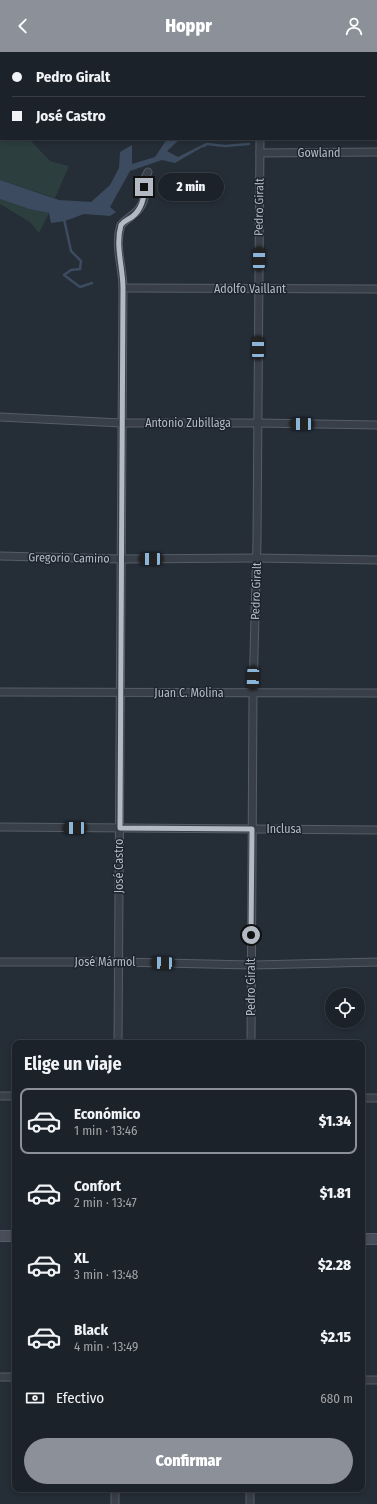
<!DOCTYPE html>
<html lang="es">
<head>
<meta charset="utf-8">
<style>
	body { margin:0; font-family:"Fira Sans Condensed",sans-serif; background:#252a31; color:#f1f3f6; height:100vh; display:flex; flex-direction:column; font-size:15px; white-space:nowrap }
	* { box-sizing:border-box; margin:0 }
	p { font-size:13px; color:#a0a4a8 }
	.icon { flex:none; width:22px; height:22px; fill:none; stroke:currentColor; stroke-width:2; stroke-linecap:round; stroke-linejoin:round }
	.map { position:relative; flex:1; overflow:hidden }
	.side { position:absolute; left:12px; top:988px; width:353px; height:452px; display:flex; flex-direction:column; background:#1c2229; border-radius:8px; box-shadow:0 2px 6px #0003,0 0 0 1px #3a3f46 }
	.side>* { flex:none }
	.top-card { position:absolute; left:0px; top:0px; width:377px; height:88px; box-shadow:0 2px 6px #0003,0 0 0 1px #3a3f46; display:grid; align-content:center; height:88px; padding:0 12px; background:#1c2229 }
	.tools { position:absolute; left:325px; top:936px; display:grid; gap:8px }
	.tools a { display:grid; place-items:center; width:40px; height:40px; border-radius:50%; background:#1c2229; box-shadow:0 2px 6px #0003,0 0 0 1px #3a3f46; font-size:20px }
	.end { position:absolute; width:18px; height:18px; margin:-9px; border:5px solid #b3bac4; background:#111; box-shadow:0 0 0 2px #111 }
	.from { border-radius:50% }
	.bubble { position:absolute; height:28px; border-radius:14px; background:#1c2229; box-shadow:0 2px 6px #0003,0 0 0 1px #3a3f46; font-size:13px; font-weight:800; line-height:28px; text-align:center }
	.car { position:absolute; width:12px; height:24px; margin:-12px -6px; border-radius:5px; box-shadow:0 0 3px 1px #0007; background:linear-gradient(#222 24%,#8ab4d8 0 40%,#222 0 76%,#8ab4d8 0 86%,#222 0) }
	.top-card b { display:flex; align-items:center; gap:14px; height:38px; font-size:15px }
	.top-card b+b { border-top:1px solid #3a3f46 }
	.top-card i { width:10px; height:10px; background:#f1f3f6 }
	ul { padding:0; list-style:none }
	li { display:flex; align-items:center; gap:12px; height:66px; margin:0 8px 6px; padding:0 4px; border:2px solid transparent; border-radius:8px }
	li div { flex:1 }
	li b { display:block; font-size:15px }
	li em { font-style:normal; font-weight:800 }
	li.selected { border-color:#8c9099 }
	li>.icon { width:36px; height:36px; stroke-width:1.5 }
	h2 { padding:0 12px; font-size:18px; line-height:48px }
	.pay { display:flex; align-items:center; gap:10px; height:44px; padding:0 12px; font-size:15px }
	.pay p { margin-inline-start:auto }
	.cta { display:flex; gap:8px; margin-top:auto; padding:8px 12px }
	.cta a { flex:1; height:46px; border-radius:24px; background:#8c9099; color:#fff; font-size:16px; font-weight:800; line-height:46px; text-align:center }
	header { display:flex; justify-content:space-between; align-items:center; height:52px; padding:0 12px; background:#8c9099; color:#fff; font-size:18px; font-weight:800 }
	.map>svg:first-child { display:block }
	.green { fill:#2d3e3e }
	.water { fill:#3c4b5f }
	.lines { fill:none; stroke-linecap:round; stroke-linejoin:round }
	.stream { stroke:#3c4b5f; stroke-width:2.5 }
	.minor-casing { stroke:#565d66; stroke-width:9 }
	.secondary-casing { stroke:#565d66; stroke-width:12 }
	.minor { stroke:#383f48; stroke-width:7 }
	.secondary { stroke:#474e5a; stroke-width:10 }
	.route { stroke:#b3bac4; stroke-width:5 }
	.labels { text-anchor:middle; stroke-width:3; stroke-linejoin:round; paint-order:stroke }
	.street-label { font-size:12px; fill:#b3bac4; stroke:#1d242d }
</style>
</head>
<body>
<header><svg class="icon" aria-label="back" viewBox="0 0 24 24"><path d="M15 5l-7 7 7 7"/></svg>Hoppr<svg class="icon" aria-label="person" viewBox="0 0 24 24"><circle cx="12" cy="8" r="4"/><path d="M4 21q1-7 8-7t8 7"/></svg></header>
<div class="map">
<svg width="377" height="1452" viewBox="0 0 377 1452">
	<rect width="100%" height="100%" fill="#252d37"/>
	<g class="green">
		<path d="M0 80 1 87H29L50 109 69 114 55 146 0 128Z"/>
		<path d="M0 147 29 157 49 161 39 181 30 170 0 152Z"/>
	</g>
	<path class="water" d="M167 87H180L167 99 178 105 206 91V93L175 111 162 108 130 119 110 155 116 160 110 164 84 162 65 169 51 171 49 161 29 157 0 147V128L59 148 91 150 110 133 119 116 120 100 132 93V112L155 105Z"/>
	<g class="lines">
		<g class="stream">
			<path d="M169 1V0"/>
			<path d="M204 94 207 92 225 94 249 92"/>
			<path d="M64 167 71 199 81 209 80 217 71 218 64 223 80 235 92 231"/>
		</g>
		<g class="minor-casing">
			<g id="minor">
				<path d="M126 0V1"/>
				<path d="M261 1V0"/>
				<path d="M260 101 377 100"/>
				<path d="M123 236 377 237"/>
				<path d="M0 365 122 371H258L377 373"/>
				<path d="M0 504 121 507 256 506 377 508"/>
				<path d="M0 640 377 641"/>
				<path d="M0 775 377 778"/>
				<path d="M0 910H119L251 913 377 910"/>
				<path d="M118 991 123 236C123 215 114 194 121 173 131 162 143 160 145 141 146 132 142 130 148 120"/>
				<path d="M251 991 253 641 257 489 260 87"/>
				<path d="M0 1044H15"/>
				<path d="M362 1046H377"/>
				<path d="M0 1325H15"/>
				<path d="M362 1328H377"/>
				<path d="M115 1452V1437"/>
				<path d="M250 1452V1437"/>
			</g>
		</g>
		<g class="secondary-casing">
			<g id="secondary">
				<path d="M0 1184H15"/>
				<path d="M362 1187H377"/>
			</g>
		</g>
		<use href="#minor" class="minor"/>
		<use href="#secondary" class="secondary"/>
	</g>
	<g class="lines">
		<path class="route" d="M144 135C145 146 141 158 132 165 127 168 124 169 121 173 115 194 123 215 123 236L120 776 252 777 251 883"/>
	</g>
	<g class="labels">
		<g class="street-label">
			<text x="319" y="105">Gowland</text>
			<text transform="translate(259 155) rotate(-89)" y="4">Pedro Giralt</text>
			<text x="250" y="241">Adolfo Vaillant</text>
			<text x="188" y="375">Antonio Zubillaga</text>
			<text transform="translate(69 506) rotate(1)" y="4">Gregorio Camino</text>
			<text transform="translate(256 539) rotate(-88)" y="4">Pedro Giralt</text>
			<text x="189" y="645">Juan C. Molina</text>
			<text x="284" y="781">Inclusa</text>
			<text transform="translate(119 814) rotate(-90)" y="4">José Castro</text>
			<text x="105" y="914">José Mármol</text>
			<text transform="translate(251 935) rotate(-90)" y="4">Pedro Giralt</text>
		</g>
	</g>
</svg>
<div class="tools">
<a><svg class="icon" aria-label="locate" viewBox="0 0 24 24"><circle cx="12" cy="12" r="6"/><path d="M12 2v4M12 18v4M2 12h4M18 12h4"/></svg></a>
</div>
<i class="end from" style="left:251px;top:883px"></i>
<i class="end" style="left:144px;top:135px"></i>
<div class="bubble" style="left:158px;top:121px;width:66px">2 min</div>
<i class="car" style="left:259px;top:207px;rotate:1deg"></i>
<i class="car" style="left:258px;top:296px;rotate:0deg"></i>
<i class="car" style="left:302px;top:372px;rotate:271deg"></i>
<i class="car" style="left:151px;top:507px;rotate:270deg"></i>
<i class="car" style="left:253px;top:626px;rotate:182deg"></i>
<i class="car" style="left:75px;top:776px;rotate:270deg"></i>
<i class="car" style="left:163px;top:911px;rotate:272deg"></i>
<div class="top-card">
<b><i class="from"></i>Pedro Giralt</b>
<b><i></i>José Castro</b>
</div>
<section class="side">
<h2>Elige un viaje</h2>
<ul>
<li class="selected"><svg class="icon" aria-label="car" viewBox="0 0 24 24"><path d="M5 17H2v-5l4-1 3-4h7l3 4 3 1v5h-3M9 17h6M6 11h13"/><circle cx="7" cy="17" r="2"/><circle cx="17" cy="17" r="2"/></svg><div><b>Económico</b><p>1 min · 13:46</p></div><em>$1.34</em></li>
<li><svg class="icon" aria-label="car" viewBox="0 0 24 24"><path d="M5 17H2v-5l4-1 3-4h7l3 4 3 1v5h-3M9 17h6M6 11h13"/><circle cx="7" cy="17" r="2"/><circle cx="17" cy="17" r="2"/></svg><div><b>Confort</b><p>2 min · 13:47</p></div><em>$1.81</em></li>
<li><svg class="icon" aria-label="car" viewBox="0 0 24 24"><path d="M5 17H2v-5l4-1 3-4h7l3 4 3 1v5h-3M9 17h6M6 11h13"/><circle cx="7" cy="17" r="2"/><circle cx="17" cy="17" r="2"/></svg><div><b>XL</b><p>3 min · 13:48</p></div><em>$2.28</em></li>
<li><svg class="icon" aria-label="car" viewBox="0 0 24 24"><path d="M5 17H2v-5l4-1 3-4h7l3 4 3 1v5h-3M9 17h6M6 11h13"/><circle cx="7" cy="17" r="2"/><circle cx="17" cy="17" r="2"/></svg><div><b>Black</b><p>4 min · 13:49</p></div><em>$2.15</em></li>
</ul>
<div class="pay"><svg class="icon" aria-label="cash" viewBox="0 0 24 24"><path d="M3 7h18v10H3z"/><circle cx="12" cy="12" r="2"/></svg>Efectivo<p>680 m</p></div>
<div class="cta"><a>Confirmar</a></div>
</section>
</div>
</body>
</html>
